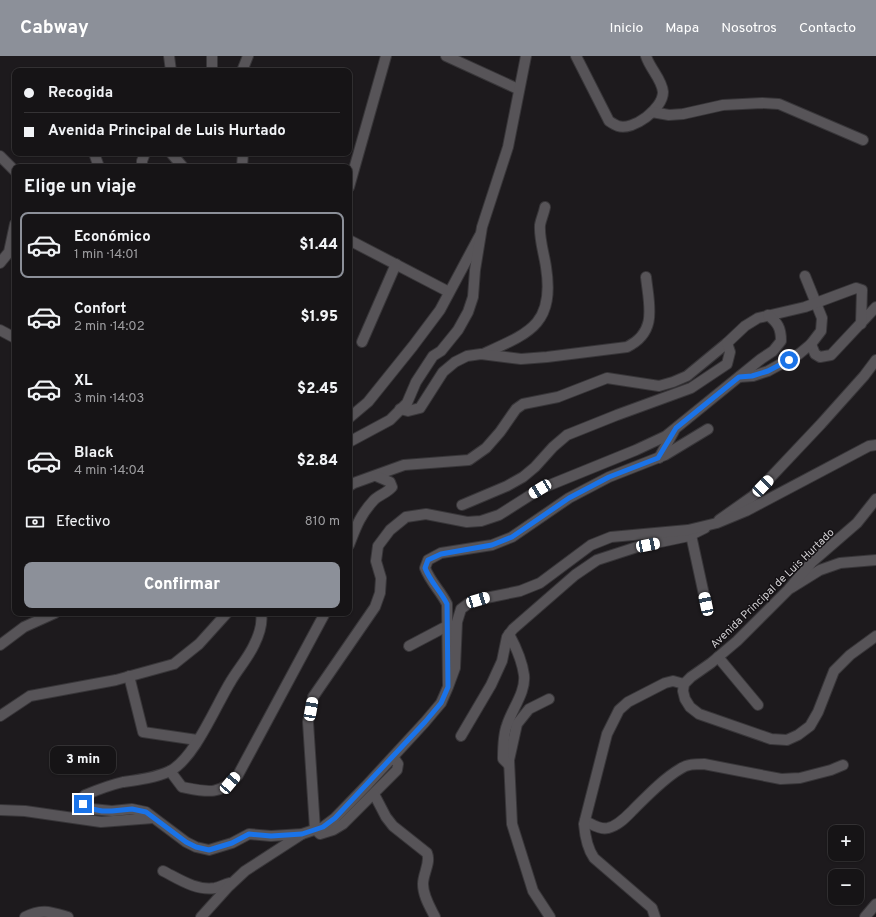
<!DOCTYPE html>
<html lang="es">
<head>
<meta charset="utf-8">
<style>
	body { margin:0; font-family:Overpass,sans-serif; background:#1f1d1f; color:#f1f3f6; height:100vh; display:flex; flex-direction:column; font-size:15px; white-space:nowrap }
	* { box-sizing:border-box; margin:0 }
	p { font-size:13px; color:#9e9ea1 }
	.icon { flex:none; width:22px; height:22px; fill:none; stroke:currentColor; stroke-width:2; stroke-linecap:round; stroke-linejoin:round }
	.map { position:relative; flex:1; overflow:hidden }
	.panel { position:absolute; left:12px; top:108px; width:340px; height:452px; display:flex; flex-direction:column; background:#161416; border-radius:8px; box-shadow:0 1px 3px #0004,0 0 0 1px #353335 }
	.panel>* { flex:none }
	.hud { position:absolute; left:12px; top:12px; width:340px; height:88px; border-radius:8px; box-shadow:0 1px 3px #0004,0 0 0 1px #353335; display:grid; align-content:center; height:88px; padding:0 12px; background:#161416 }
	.controls { position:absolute; left:828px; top:769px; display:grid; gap:8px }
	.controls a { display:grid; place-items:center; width:36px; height:36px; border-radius:8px; background:#161416; box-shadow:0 1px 3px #0004,0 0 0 1px #353335; font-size:20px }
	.end { position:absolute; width:18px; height:18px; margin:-9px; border:5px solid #1a73e8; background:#fff; box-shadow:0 0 0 2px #fff }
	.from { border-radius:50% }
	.bubble { position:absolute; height:28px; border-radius:8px; background:#161416; box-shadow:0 1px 3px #0004,0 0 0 1px #353335; font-size:13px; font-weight:800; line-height:28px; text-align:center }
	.car { position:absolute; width:12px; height:24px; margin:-12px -6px; border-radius:5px; box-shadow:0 0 3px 1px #0007; background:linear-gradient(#fff 24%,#345 0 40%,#fff 0 76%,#345 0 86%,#fff 0) }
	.hud b { display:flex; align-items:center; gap:14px; height:38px; font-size:15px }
	.hud b+b { border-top:1px solid #353335 }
	.hud i { width:10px; height:10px; background:#f1f3f6 }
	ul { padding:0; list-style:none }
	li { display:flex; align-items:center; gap:12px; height:66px; margin:0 8px 6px; padding:0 4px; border:2px solid transparent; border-radius:8px }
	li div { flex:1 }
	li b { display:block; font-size:15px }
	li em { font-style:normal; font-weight:800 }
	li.current { border-color:#8c9099 }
	li>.icon { width:36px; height:36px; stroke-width:1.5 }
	h2 { padding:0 12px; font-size:18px; line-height:48px }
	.pay { display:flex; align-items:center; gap:10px; height:44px; padding:0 12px; font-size:15px }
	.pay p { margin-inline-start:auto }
	.primary-button { display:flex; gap:8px; margin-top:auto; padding:8px 12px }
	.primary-button a { flex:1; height:46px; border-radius:8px; background:#8c9099; color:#fff; font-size:16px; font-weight:800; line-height:46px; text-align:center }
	header { display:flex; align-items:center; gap:24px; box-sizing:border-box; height:56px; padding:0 20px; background:#8c9099; color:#fff }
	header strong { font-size:19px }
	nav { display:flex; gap:22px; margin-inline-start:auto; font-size:14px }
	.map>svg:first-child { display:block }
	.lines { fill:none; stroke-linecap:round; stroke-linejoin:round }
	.street-casing { stroke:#383639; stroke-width:12 }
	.secondary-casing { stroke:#383639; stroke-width:12 }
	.street { stroke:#575458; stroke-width:10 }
	.secondary { stroke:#575458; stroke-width:10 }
	.route { stroke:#1a73e8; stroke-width:5 }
	.labels { text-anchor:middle; stroke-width:3; stroke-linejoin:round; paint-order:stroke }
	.street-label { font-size:11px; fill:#d2d0d3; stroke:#141114 }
</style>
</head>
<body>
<header>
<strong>Cabway</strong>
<nav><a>Inicio</a><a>Mapa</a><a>Nosotros</a><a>Contacto</a></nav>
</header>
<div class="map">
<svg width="876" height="861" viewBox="0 0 876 861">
	<rect width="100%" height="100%" fill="#1d1a1d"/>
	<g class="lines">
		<g class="street-casing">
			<g id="street">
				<path d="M169 0 171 15"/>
				<path d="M212 0V15"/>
				<path d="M446 0 518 33"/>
				<path d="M576 0 609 65C612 67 615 69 618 70 633 75 663 53 663 36 662 23 650 13 646 0"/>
				<path d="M242 15 248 0"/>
				<path d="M652 56 669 59 683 58 723 49 762 47 779 48 863 84"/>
				<path d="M94 97 99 111"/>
				<path d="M171 97 183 111"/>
				<path d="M0 100 15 115"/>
				<path d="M142 111V105L145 97"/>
				<path d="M242 111 243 97"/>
				<path d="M349 131 386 0"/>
				<path d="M349 184 449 236"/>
				<path d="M0 207 9 196 15 168"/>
				<path d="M0 274 15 282"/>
				<path d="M362 286 396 208"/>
				<path d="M811 288 815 298 820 301 831 299 876 251"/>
				<path d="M483 298C529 277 555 269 546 211 544 197 539 183 540 169 541 163 544 157 545 151"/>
				<path d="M739 321 753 320 768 315 799 298 811 288 821 275 822 262 805 220"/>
				<path d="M400 353 408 355 420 352 443 316 455 306 467 300 481 298 521 303 547 301 627 291C658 276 649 249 646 221"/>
				<path d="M349 362 368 346 413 290 440 254 480 179"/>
				<path d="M659 402 674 375"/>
				<path d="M349 430 354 427 404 409 469 404 486 392 500 376 516 353 523 348 558 341 607 322 659 330 673 326 687 320 727 287 745 270 758 262 805 251 856 232 862 234 861 268"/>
				<path d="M462 449 507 430 523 421 535 411 553 391 567 379 617 359 691 332 727 308 730 296 727 287"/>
				<path d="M719 464 753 440 821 368 864 320 876 304"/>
				<path d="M691 479 706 548"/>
				<path d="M349 489C356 471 360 459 374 444 379 439 387 437 392 431L390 426 376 420"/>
				<path d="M791 532 820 514 840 507 876 504"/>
				<path d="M0 589 24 571 55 557"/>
				<path d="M409 590 447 570"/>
				<path d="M718 601 758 649"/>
				<path d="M129 620 143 676 197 684"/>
				<path d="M448 629 447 548C440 534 431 527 425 512L428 504 441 497 492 489 512 481 569 442 609 421 665 399 708 373"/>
				<path d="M549 643 529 653 517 668 509 704 512 768 533 835 550 861"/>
				<path d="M0 660 30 640 116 624 174 608 199 588 227 557"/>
				<path d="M461 680 491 629 502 605 507 581 513 573 575 519 597 504 637 491 689 480 705 472"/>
				<path d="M393 701 398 708 397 714 343 768 333 774 320 778 315 773 308 666 313 641 375 551 380 537 381 522 376 505 378 490 390 474 406 461 426 458 467 466 481 465 499 459 540 433 636 394 666 380 761 303 773 295 781 285C781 272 778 267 768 259"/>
				<path d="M509 709 503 703C503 692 503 679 507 669 512 653 526 636 524 619 522 604 516 591 509 578"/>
				<path d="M170 715 182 731C207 736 220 740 238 719L325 557"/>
				<path d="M374 738 386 761 393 770 427 797C431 807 423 817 423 828 423 840 430 851 435 861"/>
				<path d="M0 754 25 755 101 766 153 762"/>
				<path d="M585 765C592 768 600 774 608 772 618 770 626 761 633 754 647 740 663 723 680 713 687 708 695 708 704 708L781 723 800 722 831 714 843 709"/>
				<path d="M163 815C179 823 196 835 215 832 220 831 225 828 230 827"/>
				<path d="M25 861C42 852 51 856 68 861"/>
				<path d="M201 861 229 830 245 815 302 778"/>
				<path d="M655 861 652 852 594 802C587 792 585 780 584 768L607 678 619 654 628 646 665 627 673 625 684 628"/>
			</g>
		</g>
		<g class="secondary-casing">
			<g id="secondary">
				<path d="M349 386 390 364 407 347 416 326 433 300 441 295 458 274 468 256 473 241 475 214 482 171 508 91 526 0"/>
				<path d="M876 443 857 467 812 506 788 534 737 585 711 607 691 621 684 628 683 635 685 643 690 651 699 658 771 683 787 684 798 679 810 670 818 656 834 615 850 599 876 580"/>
				<path d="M261 557C263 568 259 579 254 589 248 602 238 613 231 625 216 649 195 702 170 715 155 722 138 724 123 726 110 729 97 734 85 739L82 743 83 748 87 752 92 753 112 755 132 753 146 756 186 786 196 791 209 794 232 787 249 778 271 780 302 778 323 771 335 762 366 730 425 666 441 647 448 631 455 612 457 566 461 553 469 547 486 542 520 535 540 527 591 489 611 481 688 474 717 467 746 455 869 390 876 389"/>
				<path d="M865 861 876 848"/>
			</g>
		</g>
		<use href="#street" class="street"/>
		<use href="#secondary" class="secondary"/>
	</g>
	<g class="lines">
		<path class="route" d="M83 748 87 752 102 755H112L132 753 146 756 186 786 196 791 209 794 232 787 249 778 271 780 302 778 323 771 335 762 425 666 441 647 448 631 447 548C440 534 431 527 425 512L428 504 441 498 492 489 512 481 569 442 609 421 658 402 676 372 739 321 752 320 768 315 789 304"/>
	</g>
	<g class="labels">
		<g class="street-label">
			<text transform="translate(772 532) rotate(-44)" y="4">Avenida Principal de Luis Hurtado</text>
		</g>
	</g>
</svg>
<div class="controls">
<a>+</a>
<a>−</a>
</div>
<i class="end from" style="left:789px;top:304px"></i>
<i class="end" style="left:83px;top:748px"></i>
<div class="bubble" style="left:50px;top:690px;width:66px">3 min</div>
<i class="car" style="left:763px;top:430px;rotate:44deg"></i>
<i class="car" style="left:540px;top:433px;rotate:238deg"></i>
<i class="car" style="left:648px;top:489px;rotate:79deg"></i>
<i class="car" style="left:478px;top:544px;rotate:73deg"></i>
<i class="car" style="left:706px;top:548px;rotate:348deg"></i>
<i class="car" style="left:311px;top:653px;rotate:10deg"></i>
<i class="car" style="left:230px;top:727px;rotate:40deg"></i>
<div class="hud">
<b><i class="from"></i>Recogida</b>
<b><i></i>Avenida Principal de Luis Hurtado</b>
</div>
<section class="panel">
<h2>Elige un viaje</h2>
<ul>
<li class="current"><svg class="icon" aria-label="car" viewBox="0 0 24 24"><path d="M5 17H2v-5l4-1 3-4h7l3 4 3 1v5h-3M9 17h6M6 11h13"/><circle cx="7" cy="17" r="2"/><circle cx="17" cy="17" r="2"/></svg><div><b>Económico</b><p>1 min · 14:01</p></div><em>$1.44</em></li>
<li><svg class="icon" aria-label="car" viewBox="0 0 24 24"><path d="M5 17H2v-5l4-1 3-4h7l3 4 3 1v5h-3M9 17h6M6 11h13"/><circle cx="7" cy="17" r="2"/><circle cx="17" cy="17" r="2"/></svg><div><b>Confort</b><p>2 min · 14:02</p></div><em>$1.95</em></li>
<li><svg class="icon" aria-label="car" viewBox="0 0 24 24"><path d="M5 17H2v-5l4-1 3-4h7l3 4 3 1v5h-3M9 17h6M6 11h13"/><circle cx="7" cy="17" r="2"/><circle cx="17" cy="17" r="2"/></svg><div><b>XL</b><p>3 min · 14:03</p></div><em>$2.45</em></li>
<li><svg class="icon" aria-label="car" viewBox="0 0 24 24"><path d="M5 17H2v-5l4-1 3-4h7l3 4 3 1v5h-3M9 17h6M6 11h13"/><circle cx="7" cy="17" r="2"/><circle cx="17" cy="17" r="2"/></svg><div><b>Black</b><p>4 min · 14:04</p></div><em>$2.84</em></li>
</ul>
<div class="pay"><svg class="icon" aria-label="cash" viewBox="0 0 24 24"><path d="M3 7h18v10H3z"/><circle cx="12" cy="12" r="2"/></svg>Efectivo<p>810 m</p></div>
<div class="primary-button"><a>Confirmar</a></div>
</section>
</div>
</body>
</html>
